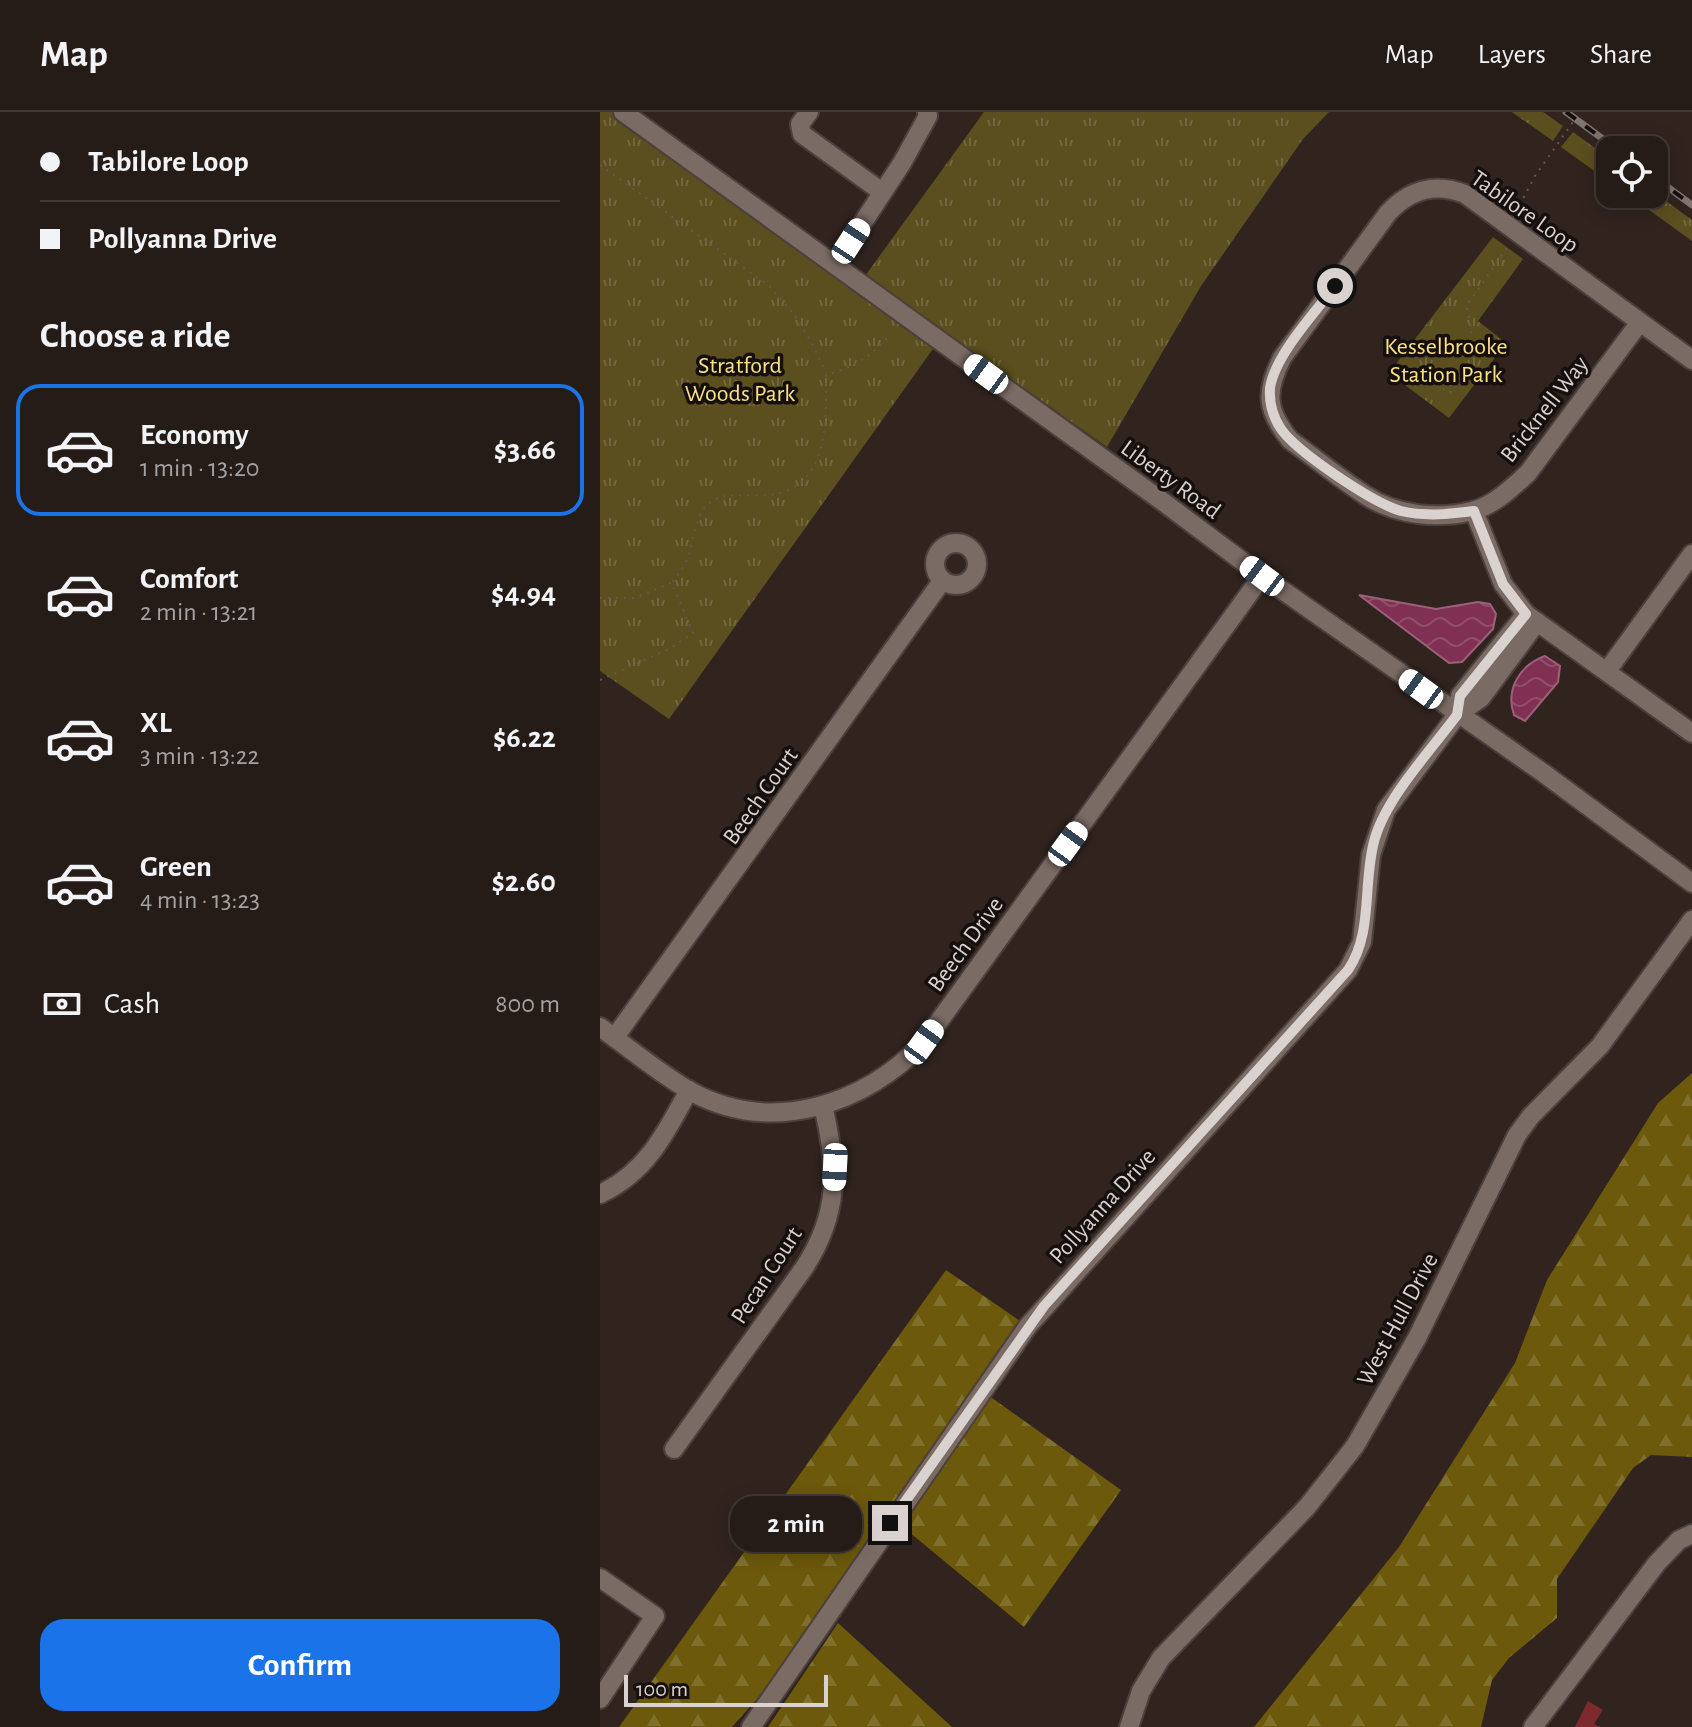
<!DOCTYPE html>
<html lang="en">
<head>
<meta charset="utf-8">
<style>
	body { margin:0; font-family:"Alegreya Sans",sans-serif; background:#312824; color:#f1f3f6; height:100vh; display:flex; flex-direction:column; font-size:30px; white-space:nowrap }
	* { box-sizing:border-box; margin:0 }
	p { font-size:26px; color:#a3a1a1 }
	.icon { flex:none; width:44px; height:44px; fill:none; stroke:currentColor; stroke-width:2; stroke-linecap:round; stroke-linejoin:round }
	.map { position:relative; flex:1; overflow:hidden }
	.drawer { display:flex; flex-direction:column; background:#251b17; width:600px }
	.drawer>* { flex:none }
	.guide { display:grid; align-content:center; height:176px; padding:0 40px; background:#251b17 }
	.tools { position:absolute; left:996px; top:24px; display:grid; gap:16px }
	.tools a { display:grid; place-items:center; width:72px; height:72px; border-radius:16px; background:#251b17; box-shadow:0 4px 20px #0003,0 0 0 2px #423936; font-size:40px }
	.scale { position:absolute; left:24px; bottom:20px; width:204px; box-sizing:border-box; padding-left:8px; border:4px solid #dad2ce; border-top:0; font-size:22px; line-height:28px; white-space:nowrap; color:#dad2ce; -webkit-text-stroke:6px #150f0d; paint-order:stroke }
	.end { position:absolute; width:36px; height:36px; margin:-18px; border:10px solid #dad2ce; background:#111; box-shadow:0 0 0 4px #111 }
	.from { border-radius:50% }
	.bubble { position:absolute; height:56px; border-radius:24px; background:#251b17; box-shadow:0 4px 20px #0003,0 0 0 2px #423936; font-size:26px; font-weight:600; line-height:56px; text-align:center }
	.car { position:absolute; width:24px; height:48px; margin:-24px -12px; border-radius:10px; box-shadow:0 0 6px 2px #0007; background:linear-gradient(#fff 24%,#345 0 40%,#fff 0 76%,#345 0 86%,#fff 0) }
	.guide b { display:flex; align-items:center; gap:28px; height:76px; font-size:30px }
	.guide b+b { border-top:2px solid #423936 }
	.guide i { width:20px; height:20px; background:#f1f3f6 }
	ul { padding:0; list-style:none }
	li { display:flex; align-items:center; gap:24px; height:132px; margin:0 16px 12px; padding:0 24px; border:4px solid transparent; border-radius:24px }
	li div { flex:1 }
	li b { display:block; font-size:30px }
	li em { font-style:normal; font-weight:600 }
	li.active { border-color:#1a73e8 }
	li>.icon { width:72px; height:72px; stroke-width:1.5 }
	h2 { padding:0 40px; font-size:36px; line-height:96px }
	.pay { display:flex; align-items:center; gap:20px; height:88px; padding:0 40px; font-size:30px }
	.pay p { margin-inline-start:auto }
	.button { display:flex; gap:16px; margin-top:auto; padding:16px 40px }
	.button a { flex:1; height:92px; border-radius:24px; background:#1a73e8; color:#fff; font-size:32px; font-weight:600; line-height:92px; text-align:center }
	header { display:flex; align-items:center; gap:48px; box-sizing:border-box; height:112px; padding:0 40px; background:#251b17; border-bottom:2px solid #423936 }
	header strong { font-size:38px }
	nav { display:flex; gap:44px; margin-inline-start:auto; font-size:28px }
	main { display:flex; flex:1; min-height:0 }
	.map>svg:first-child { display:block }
	.grass { fill:url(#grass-tufts) }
	.forest { fill:url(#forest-firs) }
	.water { fill:url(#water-waves); stroke:#9b6178; stroke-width:2 }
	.building { fill:#7d2a2f }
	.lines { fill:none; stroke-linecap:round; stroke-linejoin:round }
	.minor-casing { stroke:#4b403c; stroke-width:22 }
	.path { stroke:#645854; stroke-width:2; stroke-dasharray:2 6; stroke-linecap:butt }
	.minor { stroke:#7a6b64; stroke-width:18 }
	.rail-casing { stroke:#7f7470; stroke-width:7 }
	.rail { stroke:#150f0d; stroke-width:4; stroke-dasharray:12; stroke-linecap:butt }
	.route { stroke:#dad2ce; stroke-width:10 }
	.labels { text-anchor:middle; stroke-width:7; stroke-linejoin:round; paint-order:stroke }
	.street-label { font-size:24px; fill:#dad2ce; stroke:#150f0d }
	.park-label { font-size:24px; fill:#fce185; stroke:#150f0d }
</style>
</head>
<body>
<header>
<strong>Map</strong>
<nav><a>Map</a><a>Layers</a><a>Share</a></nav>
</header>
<main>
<section class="drawer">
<div class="guide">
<b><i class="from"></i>Tabilore Loop</b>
<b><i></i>Pollyanna Drive</b>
</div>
<h2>Choose a ride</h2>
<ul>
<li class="active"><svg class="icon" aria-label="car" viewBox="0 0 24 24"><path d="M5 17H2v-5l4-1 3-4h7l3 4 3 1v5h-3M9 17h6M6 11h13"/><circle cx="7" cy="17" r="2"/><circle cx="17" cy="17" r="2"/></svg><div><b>Economy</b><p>1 min · 13:20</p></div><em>$3.66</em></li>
<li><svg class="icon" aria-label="car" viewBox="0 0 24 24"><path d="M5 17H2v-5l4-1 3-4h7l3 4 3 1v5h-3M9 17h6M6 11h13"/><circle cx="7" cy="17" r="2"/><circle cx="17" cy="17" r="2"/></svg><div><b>Comfort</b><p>2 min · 13:21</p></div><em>$4.94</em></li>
<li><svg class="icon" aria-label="car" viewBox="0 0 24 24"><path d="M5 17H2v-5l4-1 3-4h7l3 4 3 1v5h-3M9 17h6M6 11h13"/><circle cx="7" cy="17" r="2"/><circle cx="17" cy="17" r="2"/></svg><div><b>XL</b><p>3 min · 13:22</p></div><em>$6.22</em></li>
<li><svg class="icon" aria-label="car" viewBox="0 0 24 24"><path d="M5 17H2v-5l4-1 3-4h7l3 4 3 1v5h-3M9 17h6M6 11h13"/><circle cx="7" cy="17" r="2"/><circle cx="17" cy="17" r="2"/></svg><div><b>Green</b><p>4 min · 13:23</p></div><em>$2.60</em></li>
</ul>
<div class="pay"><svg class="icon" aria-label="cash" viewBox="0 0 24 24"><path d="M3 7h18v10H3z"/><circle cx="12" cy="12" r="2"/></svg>Cash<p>800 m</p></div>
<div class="button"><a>Confirm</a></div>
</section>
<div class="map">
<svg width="1092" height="1615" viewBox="0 0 1092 1615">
	<defs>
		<pattern id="grass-tufts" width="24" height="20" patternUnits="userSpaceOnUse" patternTransform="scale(2)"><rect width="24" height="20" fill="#5b4e1f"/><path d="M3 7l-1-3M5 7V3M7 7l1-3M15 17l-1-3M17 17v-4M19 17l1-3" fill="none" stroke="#72673e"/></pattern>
		<pattern id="forest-firs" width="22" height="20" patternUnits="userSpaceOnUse" patternTransform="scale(2)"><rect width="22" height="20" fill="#6c590b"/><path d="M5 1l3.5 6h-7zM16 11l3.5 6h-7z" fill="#80702d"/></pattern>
		<pattern id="water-waves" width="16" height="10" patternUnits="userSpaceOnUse" patternTransform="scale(2)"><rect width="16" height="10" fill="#803153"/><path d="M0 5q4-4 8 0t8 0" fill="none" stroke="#914e6b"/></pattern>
	</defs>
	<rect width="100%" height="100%" fill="#31241f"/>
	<g class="grass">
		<path d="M0 0H13L335 234 69 607 0 559Z"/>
		<path d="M384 0H729L703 27 601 174 507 335 265 164Z"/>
		<path d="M912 0H943L963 14 953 29Z"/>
		<path d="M973 20 1010 47V70L961 35Z"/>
		<path d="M1054 80 1092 108V129L1027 82H1054Z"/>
		<path d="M893 125 923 147 878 209 906 231 849 306 789 261Z"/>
	</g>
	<g class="forest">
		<path d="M1092 961V1345L1051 1343 1033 1356 957 1467V1506L909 1546 892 1568 881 1615H654L799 1435 915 1251 947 1168 1058 991Z"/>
		<path d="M346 1158 420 1209 165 1578 132 1615H19Z"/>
		<path d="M388 1283 521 1378 424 1515 303 1415Z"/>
		<path d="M238 1511 352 1615H168Z"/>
	</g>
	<g class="water">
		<path d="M759 483 836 497 878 490 890 492 896 502 893 517 862 550 849 551Z"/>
		<path d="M945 544 960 554 958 570 925 609 914 603C905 577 920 553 945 544Z"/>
	</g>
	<path class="building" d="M988 1589 1003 1598 994 1612 1000 1615H975Z"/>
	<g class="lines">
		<g class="minor-casing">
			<g id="minor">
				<path d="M23 0 562 389 662 464 942 660 1092 771"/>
				<path d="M209 0 200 12 202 22 282 80"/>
				<path d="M235 153 302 51 328 4 327 0"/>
				<path d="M1040 210 928 361C912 376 893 394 872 399 837 408 795 403 765 383 739 366 715 346 690 328 666 298 665 280 682 246L788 101C809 78 835 70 865 82L1092 248"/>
				<path d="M874 399 903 472 926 502 1092 621"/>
				<circle cx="356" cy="452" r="21"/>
				<path d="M1007 559 1092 442"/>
				<path d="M857 603 860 584 926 502"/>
				<path d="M0 915C29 936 59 961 90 979 172 1024 264 993 324 930L662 464"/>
				<path d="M15 925 342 469"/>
				<path d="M0 1082C46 1061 66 1021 89 978"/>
				<path d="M74 1337 204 1156C240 1101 238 1056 223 994"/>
				<path d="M0 1466 55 1504 0 1587"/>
				<path d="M151 1615 428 1214 748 858 762 830 771 743 786 698 857 603 881 586 937 510"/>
				<path d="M529 1615 541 1579 561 1546 707 1395 755 1334 817 1226 917 1023 931 1004 1000 934 1092 808"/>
				<path d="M933 1615 1057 1451 1079 1428 1092 1422"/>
			</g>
		</g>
		<g class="path">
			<path d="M0 53 168 173C197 203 209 223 226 261"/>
			<path d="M916 100 935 64 980 0"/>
			<path d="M843 277 849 281C861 275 871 233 871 219 871 211 867 202 867 193L909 133"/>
			<path d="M0 486H34L71 471"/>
			<path d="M0 568 69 537 93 521 72 471C77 464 82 457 86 450 96 430 92 396 118 386 135 380 167 387 186 379 230 362 226 300 226 263 256 254 268 247 289 224"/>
		</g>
		<use href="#minor" class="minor"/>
		<g class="rail-casing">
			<g id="rail">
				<path d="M966 0 1018 38"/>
				<path d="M1054 65 1092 93"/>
			</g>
		</g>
		<use href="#rail" class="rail"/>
	</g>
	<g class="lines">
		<path class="route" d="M290 1411 444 1194 748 858C774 820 762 769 775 726 787 685 831 638 857 603L860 584 926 502 903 472 874 399C850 402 826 405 801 399 773 391 697 340 681 317 673 305 669 291 670 276 675 243 715 201 735 174"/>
	</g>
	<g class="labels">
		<g class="street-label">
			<text transform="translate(925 99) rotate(35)" y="8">Tabilore Loop</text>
			<text transform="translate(944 297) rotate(-52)" y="8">Bricknell Way</text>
			<text transform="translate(571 367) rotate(36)" y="8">Liberty Road</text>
			<text transform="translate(160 684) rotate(-55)" y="8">Beech Court</text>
			<text transform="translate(365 832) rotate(-54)" y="8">Beech Drive</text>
			<text transform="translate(502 1094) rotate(-48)" y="8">Pollyanna Drive</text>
			<text transform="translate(166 1163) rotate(-57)" y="8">Pecan Court</text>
			<text transform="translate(797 1207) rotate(-62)" y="8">West Hull Drive</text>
		</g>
		<g class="park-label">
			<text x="846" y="242">Kesselbrooke<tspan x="846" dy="28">Station Park</tspan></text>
			<text x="140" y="261">Stratford<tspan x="140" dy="28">Woods Park</tspan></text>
		</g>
	</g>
</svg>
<div class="tools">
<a><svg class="icon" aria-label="locate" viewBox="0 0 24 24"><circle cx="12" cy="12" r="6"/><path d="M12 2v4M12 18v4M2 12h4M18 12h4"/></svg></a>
</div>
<div class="scale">100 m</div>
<i class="end from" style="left:735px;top:174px"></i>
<i class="end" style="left:290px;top:1411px"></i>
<div class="bubble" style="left:130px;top:1384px;width:132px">2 min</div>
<i class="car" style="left:251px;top:129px;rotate:33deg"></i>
<i class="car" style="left:386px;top:262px;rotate:306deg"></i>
<i class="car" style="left:662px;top:464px;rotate:307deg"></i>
<i class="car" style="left:821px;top:577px;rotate:306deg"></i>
<i class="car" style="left:468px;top:732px;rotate:36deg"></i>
<i class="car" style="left:324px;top:930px;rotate:36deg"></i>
<i class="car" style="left:235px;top:1055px;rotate:183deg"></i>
</div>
</main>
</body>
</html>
